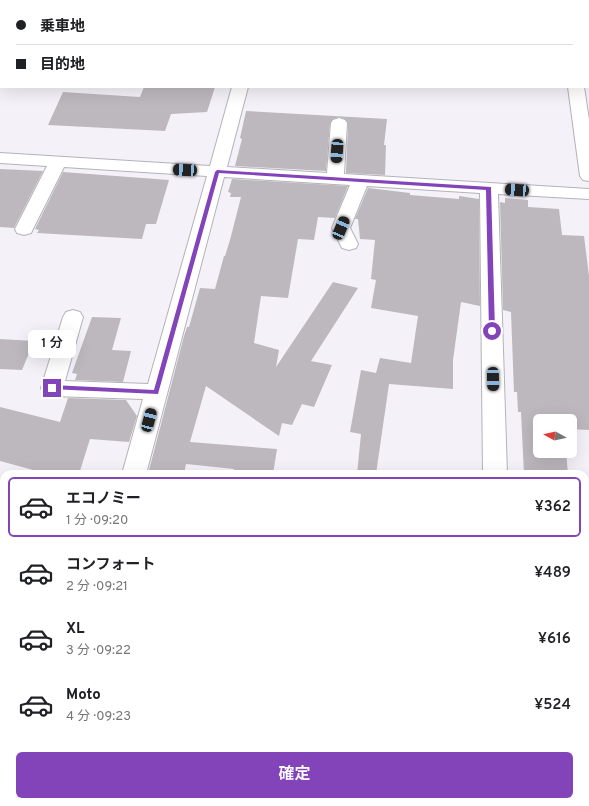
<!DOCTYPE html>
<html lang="ja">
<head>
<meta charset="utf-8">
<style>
	body { margin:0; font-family:Overpass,"Noto Sans JP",sans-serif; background:#f2f2f2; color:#202124; height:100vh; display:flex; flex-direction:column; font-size:15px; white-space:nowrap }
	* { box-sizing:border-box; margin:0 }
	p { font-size:13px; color:#757577 }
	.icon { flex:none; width:22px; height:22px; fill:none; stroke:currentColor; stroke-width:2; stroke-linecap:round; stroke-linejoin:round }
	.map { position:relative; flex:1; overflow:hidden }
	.side { position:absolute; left:0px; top:470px; width:589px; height:336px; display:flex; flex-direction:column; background:#fff; border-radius:12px 12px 0 0; box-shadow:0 4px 16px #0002 }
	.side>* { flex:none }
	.guide { position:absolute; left:0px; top:0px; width:589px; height:88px; box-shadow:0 4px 16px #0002; display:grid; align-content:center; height:88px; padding:0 16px; background:#fff }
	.needle { width:26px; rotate:278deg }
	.tools { position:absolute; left:533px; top:414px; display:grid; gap:8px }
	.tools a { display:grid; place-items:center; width:44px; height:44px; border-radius:6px; background:#fff; box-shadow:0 4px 16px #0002; font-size:20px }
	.end { position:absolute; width:18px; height:18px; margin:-9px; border:5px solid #8444b9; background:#fff; box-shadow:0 0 0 2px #fff }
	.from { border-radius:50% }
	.bubble { position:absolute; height:28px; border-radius:6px; background:#fff; box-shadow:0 4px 16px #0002; font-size:13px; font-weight:600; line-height:28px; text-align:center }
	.car { position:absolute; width:12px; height:24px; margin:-12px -6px; border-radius:5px; box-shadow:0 0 3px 1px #0007; background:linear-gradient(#222 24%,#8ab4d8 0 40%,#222 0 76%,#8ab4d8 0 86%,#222 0) }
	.guide b { display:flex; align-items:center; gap:14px; height:38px; font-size:15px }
	.guide b+b { border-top:1px solid #e0e0e0 }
	.guide i { width:10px; height:10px; background:#202124 }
	ul { padding:7px 0 0; list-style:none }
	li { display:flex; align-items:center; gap:12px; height:60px; margin:0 8px 6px; padding:0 8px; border:2px solid transparent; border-radius:6px }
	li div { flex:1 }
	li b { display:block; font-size:15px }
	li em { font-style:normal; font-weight:600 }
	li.current { border-color:#8444b9 }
	li>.icon { width:36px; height:36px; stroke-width:1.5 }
	.primary-button { display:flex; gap:8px; margin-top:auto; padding:8px 16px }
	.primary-button a { flex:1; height:46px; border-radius:6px; background:#8444b9; color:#fff; font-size:16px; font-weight:600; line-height:46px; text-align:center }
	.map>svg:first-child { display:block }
	.building { fill:#bdb8be }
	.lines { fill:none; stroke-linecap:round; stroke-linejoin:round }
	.minor-casing { stroke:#b4b2b9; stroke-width:2 }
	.tertiary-casing { stroke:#b4b2b9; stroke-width:2 }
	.primary-casing { stroke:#b4b2b9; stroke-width:2 }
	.minor { fill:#fff; fill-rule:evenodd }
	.tertiary { fill:#fff; fill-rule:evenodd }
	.primary { fill:#fff; fill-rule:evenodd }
	.route { fill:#8444b9 }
</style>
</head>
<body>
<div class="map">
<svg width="589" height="806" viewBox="0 0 589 806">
	<rect width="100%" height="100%" fill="#f4f1f9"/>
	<g class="building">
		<path d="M144 87H215L207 112 171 114 165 131 48 125 63 92 140 97Z"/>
		<path d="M246 111 387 119 384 145H386L385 175 346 173 348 123 345 119 339 117 333 119 330 123 326 171 235 166 242 139 240 138Z"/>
		<path d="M0 169 43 171 14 228 0 227Z"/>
		<path d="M63 172 169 180 156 224H146L142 239 37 233 39 230 35 229Z"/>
		<path d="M232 179 348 186 335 218 318 217 314 240 298 239 288 298 261 296 254 343 279 350 276 367 333 282 358 288 311 361 332 365 314 407 302 404 292 425 282 423 279 436 206 386 190 442 277 449 273 474H233L234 469 186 464 184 474H148L184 336 187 327H189L200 288 215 289 224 256H225L230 240 241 197H230L231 193 228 192Z"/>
		<path d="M368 188 410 193V195L459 199V196L479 199 480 306 461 302 453 360V389L389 384 376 474H357L361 434 350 432 361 370 376 373 380 358 411 363 418 316 371 308 376 280 371 279 375 240 360 239 358 219H355Z"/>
		<path d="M505 198 528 200V207L559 209 562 235 584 236 589 276V430L570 429V421H540V451H566L568 474H524L521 412H518L517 392H514L511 312 503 310 500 202 505 203Z"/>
		<path d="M92 317 121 318 112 350 131 351 123 382 75 380 77 374 72 373Z"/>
		<path d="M0 339 34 341 22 370 0 369Z"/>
		<path d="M68 398 126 400 137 416 129 442 90 439 79 474H48L0 461V407L60 422Z"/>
	</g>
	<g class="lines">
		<g class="minor-casing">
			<g id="minor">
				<rect x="257" y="0" width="14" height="1"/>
				<rect x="555" y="0" width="14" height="1"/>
				<path d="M232 87H248L227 167 327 173 331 123 333 120 339 118 345 120 347 123 344 174 589 189V199L498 194 507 474H483L480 193 367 186 350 228 358 244 356 248 349 250 342 248 332 228 350 185 224 177 146 474H122L143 399 52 396 44 394 41 388 63 317 66 312 73 310 80 312 83 317 65 381 148 384 207 176 64 167 31 233 24 235 17 233 15 229 47 166 0 163V153L210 166Z"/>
				<path d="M568 87H584L589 120V181L583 180 580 176Z"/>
				<path d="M0 505 4 506V526L0 525Z"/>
				<path d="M585 587 589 588V610L585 609Z"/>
				<path d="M228 802H258L256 806H226Z"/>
			</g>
		</g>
		<g class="tertiary-casing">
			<g id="tertiary">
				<path d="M0 647 4 648V674L0 673Z"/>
				<path d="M177 802H210L212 806H179Z"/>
			</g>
		</g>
		<g class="primary-casing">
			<path id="primary" d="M1 73V83L0 84V74Z"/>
		</g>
		<use href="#minor" class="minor"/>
		<use href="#tertiary" class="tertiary"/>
		<use href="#primary" class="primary"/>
	</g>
	<path class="route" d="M217 170 491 187 495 331 492 333 489 331 486 190 219 173 158 394 50 389V386L52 385 154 390 215 172Z"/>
</svg>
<div class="tools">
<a><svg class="needle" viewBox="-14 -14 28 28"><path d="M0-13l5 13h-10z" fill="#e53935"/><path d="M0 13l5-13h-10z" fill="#757577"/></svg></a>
</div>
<i class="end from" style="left:492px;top:331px"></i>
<i class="end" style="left:52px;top:388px"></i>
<div class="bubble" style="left:28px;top:330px;width:48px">1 分</div>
<i class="car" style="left:337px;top:151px;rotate:184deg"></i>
<i class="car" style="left:185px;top:170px;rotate:273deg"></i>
<i class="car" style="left:517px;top:190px;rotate:274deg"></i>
<i class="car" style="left:341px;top:228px;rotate:23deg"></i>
<i class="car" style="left:493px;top:379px;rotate:179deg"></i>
<i class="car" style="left:149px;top:420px;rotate:15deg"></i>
<div class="guide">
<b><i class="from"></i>乗車地</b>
<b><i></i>目的地</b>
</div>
<section class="side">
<ul>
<li class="current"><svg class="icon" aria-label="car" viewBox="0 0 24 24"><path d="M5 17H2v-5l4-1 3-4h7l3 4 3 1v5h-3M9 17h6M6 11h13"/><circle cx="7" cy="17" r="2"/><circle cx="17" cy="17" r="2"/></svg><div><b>エコノミー</b><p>1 分 · 09:20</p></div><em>¥362</em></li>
<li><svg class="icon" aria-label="car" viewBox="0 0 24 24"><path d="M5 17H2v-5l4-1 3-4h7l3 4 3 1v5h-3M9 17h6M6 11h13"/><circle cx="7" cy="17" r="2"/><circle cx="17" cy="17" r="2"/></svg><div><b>コンフォート</b><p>2 分 · 09:21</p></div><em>¥489</em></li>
<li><svg class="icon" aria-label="car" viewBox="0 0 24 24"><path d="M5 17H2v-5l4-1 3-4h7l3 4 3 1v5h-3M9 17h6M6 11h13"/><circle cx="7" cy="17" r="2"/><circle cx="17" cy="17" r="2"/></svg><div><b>XL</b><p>3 分 · 09:22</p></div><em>¥616</em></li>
<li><svg class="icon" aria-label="car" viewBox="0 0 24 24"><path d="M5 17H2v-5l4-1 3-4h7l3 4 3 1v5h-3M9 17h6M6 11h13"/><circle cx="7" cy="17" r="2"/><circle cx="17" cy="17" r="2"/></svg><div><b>Moto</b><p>4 分 · 09:23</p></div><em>¥524</em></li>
</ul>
<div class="primary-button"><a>確定</a></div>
</section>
</div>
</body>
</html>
